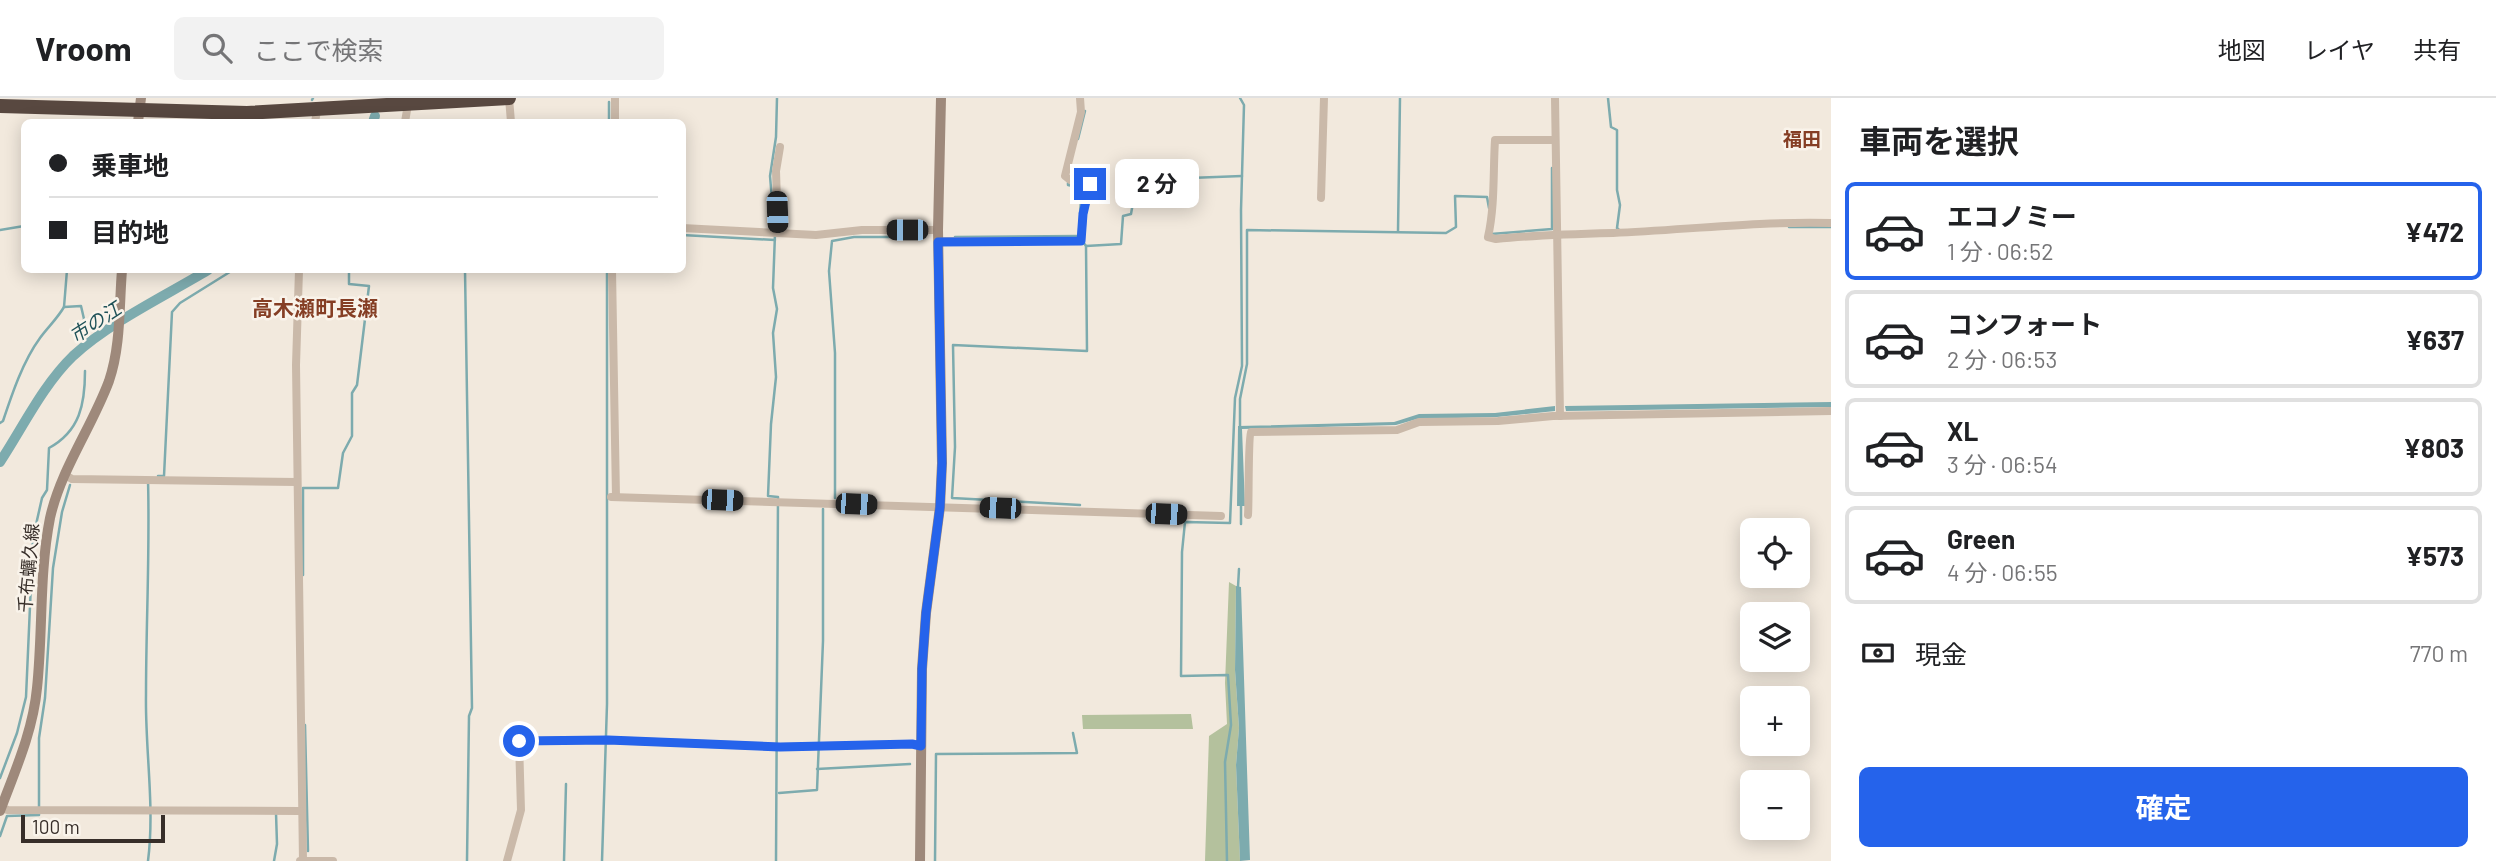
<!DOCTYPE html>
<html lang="ja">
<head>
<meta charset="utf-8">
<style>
	body { margin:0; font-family:Barlow,"Noto Sans JP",sans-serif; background:#f2f2f2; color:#202124; height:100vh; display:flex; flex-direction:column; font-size:26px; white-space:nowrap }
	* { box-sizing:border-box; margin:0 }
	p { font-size:23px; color:#757577 }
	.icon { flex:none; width:38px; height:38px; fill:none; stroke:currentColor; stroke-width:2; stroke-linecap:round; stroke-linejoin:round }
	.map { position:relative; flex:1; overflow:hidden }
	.details { display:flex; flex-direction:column; background:#fff; width:665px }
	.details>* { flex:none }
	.banner { position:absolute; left:21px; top:21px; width:665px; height:154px; border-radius:10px; box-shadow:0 4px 18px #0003; display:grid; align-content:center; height:154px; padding:0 28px; background:#fff }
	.tools { position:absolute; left:1740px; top:420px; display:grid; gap:14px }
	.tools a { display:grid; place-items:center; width:70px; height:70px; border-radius:10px; background:#fff; box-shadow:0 4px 18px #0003; font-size:35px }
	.scale { position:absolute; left:21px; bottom:18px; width:144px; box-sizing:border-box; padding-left:7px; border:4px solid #372e29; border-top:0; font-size:19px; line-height:24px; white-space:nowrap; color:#372e29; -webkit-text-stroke:5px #f9f3ea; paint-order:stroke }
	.end { position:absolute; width:32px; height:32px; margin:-16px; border:9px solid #2563eb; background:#fff; box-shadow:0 0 0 4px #fff }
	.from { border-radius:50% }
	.bubble { position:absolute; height:49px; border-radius:10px; background:#fff; box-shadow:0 4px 18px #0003; font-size:23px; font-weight:700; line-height:49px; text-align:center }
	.car { position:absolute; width:21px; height:42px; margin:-21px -10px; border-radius:9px; box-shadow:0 0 5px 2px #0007; background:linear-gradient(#222 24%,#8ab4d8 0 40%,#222 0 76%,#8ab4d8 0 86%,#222 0) }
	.banner b { display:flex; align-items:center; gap:24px; height:66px; font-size:26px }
	.banner b+b { border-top:2px solid #e0e0e0 }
	.banner i { width:18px; height:18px; background:#202124 }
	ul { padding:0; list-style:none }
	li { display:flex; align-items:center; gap:21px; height:98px; margin:0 14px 10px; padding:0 14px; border:4px solid #e0e0e0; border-radius:10px }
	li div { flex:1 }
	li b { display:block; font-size:26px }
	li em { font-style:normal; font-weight:700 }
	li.current { border-color:#2563eb }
	li>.icon { width:63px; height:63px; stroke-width:1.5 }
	h2 { padding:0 28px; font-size:32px; line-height:84px }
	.pay { display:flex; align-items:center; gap:18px; height:77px; padding:0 28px; font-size:26px }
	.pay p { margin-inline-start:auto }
	.action { display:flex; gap:14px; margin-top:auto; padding:14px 28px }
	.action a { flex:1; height:80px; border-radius:10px; background:#2563eb; color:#fff; font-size:28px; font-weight:700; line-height:80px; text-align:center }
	header { display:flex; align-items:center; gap:42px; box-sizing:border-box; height:98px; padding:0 35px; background:#fff; border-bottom:2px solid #e0e0e0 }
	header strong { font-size:33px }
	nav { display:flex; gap:38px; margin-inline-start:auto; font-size:24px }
	.search { width:490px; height:63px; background:#f2f2f2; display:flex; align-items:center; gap:18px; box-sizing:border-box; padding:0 24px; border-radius:10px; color:#757577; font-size:26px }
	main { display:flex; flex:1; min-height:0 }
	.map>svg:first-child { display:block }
	.green { fill:#b4c19d }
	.water { fill:#7dabae }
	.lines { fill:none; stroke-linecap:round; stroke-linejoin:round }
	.stream { stroke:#7dabae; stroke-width:2.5 }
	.canal { stroke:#7dabae; stroke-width:10 }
	.street { stroke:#cab9a9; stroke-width:8 }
	.secondary { stroke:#9e897b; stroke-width:10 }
	.highway { stroke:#584840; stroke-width:14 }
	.route { stroke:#2563eb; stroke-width:9 }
	.labels { text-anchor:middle; stroke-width:5; stroke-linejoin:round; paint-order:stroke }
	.street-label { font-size:18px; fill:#372e29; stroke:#f9f3ea }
	.neighbourhood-label { font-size:19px; font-weight:bold; fill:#853e24; stroke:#f9f3ea }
	.water-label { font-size:19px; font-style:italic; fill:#1f5258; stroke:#f9f3ea }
	.quarter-label { font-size:21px; font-weight:bold; fill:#853e24; stroke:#f9f3ea }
</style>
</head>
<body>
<header>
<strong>Vroom</strong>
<div class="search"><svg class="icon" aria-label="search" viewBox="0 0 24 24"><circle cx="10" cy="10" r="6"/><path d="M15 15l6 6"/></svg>ここで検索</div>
<nav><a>地図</a><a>レイヤ</a><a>共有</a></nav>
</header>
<main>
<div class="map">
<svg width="1831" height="763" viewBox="0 0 1831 763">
	<rect width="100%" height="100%" fill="#f2e9dd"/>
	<g class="green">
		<path d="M1229 484 1236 488 1235 572 1239 630 1236 667 1240 763H1205L1209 638 1227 626 1225 585Z"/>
		<path d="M1191 616 1193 631H1083L1082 617Z"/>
	</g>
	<g class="water">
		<path d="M1831 304V309L1566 313 1565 308Z"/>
		<path d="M1555 308V313L1497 319 1417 321 1396 327 1242 331 1245 408H1237L1238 328 1394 324 1419 316 1495 315Z"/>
		<path d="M1236 488 1241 489 1250 762 1240 763 1236 667 1239 630 1235 572Z"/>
	</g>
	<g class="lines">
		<g class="stream">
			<path d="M1608 0 1611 29 1617 32V92L1620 107 1617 130 1619 132"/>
			<path d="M312 2 313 0"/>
			<path d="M609 4V24"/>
			<path d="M1078 41 1085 13"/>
			<path d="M1068 85V87L1082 90 1080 115"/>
			<path d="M774 126 770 78 776 39 777 0"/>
			<path d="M1789 129H1831"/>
			<path d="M0 132 24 128"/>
			<path d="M1398 133 1400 0"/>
			<path d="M775 136 773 190 777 211 773 235 776 279 771 326 768 398 778 399 776 763"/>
			<path d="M1491 136 1552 131V70"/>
			<path d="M682 137 775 142"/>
			<path d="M955 139 1078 138"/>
			<path d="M1086 148 1121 146 1123 118 1131 116 1137 82 1242 78"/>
			<path d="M465 172 472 610 469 618 467 763"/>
			<path d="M64 209 67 172"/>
			<path d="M0 325 3 323C12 296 23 263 40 240 48 229 57 221 64 209L81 208 84 221 82 235"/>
			<path d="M1240 329V301L1247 266V132L1446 135 1456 129 1455 98 1487 99 1489 110"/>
			<path d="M158 378H164L172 214 180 205 233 172"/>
			<path d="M148 382C150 454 146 525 146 597 145 652 155 708 148 763"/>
			<path d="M835 400V255L829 173 832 143 854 139H925"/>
			<path d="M1080 407 952 400 955 349 953 247 1087 253 1086 148 1083 144"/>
			<path d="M1241 426V405"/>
			<path d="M303 477V390H338L343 355 352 338V295L357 287 369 188 349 186V172"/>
			<path d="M1238 489 1239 471"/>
			<path d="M305 627 308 753"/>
			<path d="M817 671 910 666"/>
			<path d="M0 680 17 635 26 599 33 440 42 400 47 392 49 350C80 333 85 306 85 273"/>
			<path d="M779 695 817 692 823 543V411"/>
			<path d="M0 738 7 718 39 717V640L45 600 53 470 62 414 70 387"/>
			<path d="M274 763 277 746 276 715"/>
			<path d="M564 763 566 686"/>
			<path d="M602 763 607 606V172"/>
			<path d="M935 763 936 656 1077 655 1073 635"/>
			<path d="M1227 763 1225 664 1231 627 1228 577 1181 578 1182 454 1185 424 1230 425 1235 300 1242 268 1241 112 1244 7 1240 0"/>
		</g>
		<g class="canal">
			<path d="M373 24 375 18"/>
			<path d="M0 364C23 329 43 287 73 258 110 224 165 198 208 172"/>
		</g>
		<g class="street">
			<path d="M509 0 511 24"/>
			<path d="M1555 0 1560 318"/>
			<path d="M315 24 317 13"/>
			<path d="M405 24 408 6"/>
			<path d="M615 24V0"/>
			<path d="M1555 42H1495C1493 74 1495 108 1488 139L1496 141C1535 137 1573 136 1613 135 1685 132 1758 123 1831 125"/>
			<path d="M1321 100 1324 0"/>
			<path d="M682 130 816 137 862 132H938"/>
			<path d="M778 135 776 73 780 49"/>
			<path d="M938 143H1081L1083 116 1090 86 1070 82 1065 78 1081 14 1080 0"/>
			<path d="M299 172 296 267 303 763"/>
			<path d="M612 172 616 399"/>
			<path d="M65 377 72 381 297 384"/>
			<path d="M611 399 1221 418"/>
			<path d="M1248 417C1249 406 1248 338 1251 334L1397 332 1419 324 1498 323 1553 318 1831 313"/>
			<path d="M0 710 8 712 300 713"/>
			<path d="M300 763H333"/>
			<path d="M507 763 521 712 519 643 609 642 780 649 912 646 921 648"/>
		</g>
		<g class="secondary">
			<path d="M138 24 141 0"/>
			<path d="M0 713C15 673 33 633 37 590 43 534 39 476 50 420 61 371 92 329 109 283 121 248 119 208 122 172"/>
			<path d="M920 763 922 571 926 515 940 409 942 365 938 132 941 0"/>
		</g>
		<path class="highway" d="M0 8 247 15 509 0"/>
	</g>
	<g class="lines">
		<path class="route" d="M519 643 608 642 780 649 912 646 921 648 922 571 926 515 940 409 942 365 938 144 1081 143 1083 116 1090 86"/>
	</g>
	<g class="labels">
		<g class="street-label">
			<text transform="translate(29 470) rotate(-85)" y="6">千布蠣久線</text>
		</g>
		<g class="neighbourhood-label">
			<text x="1802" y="48">福田</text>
		</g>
		<g class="water-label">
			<text transform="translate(95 224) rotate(-33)" y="7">市の江</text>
		</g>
		<g class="quarter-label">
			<text x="315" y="218">高木瀬町長瀬</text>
		</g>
	</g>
</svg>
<div class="tools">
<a><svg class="icon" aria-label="locate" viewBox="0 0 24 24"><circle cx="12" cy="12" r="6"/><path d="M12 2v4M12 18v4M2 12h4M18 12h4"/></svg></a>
<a><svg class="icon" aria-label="layers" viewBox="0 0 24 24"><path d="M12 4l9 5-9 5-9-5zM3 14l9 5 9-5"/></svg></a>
<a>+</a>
<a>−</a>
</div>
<div class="scale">100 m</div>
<i class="end from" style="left:519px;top:643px"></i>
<i class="end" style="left:1090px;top:86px"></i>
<div class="bubble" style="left:1115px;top:61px;width:84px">2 分</div>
<i class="car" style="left:777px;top:114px;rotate:178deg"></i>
<i class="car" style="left:907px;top:132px;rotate:270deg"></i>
<i class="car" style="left:722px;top:402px;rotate:92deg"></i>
<i class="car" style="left:856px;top:406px;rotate:92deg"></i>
<i class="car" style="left:1000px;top:410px;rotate:272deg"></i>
<i class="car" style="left:1166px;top:416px;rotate:92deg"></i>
<div class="banner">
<b><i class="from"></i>乗車地</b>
<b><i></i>目的地</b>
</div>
</div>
<section class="details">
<h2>車両を選択</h2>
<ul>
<li class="current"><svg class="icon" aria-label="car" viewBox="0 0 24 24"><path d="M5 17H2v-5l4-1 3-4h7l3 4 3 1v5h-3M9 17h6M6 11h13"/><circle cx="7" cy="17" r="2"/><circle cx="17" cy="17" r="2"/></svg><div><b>エコノミー</b><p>1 分 · 06:52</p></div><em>¥472</em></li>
<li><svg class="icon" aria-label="car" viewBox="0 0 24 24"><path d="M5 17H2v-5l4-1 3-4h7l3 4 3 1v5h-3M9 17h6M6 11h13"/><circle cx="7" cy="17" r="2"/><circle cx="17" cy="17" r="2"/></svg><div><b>コンフォート</b><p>2 分 · 06:53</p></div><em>¥637</em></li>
<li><svg class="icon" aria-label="car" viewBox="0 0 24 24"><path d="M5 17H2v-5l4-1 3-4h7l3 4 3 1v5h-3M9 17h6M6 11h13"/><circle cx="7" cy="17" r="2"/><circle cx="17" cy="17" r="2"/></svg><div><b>XL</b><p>3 分 · 06:54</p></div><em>¥803</em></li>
<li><svg class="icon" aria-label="car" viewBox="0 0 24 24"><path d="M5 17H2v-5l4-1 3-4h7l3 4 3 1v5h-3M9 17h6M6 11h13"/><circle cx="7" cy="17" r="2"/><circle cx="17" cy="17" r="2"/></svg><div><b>Green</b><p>4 分 · 06:55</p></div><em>¥573</em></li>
</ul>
<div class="pay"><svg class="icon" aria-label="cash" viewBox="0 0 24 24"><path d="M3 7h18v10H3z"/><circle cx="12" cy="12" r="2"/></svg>現金<p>770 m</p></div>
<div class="action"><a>確定</a></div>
</section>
</main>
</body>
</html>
